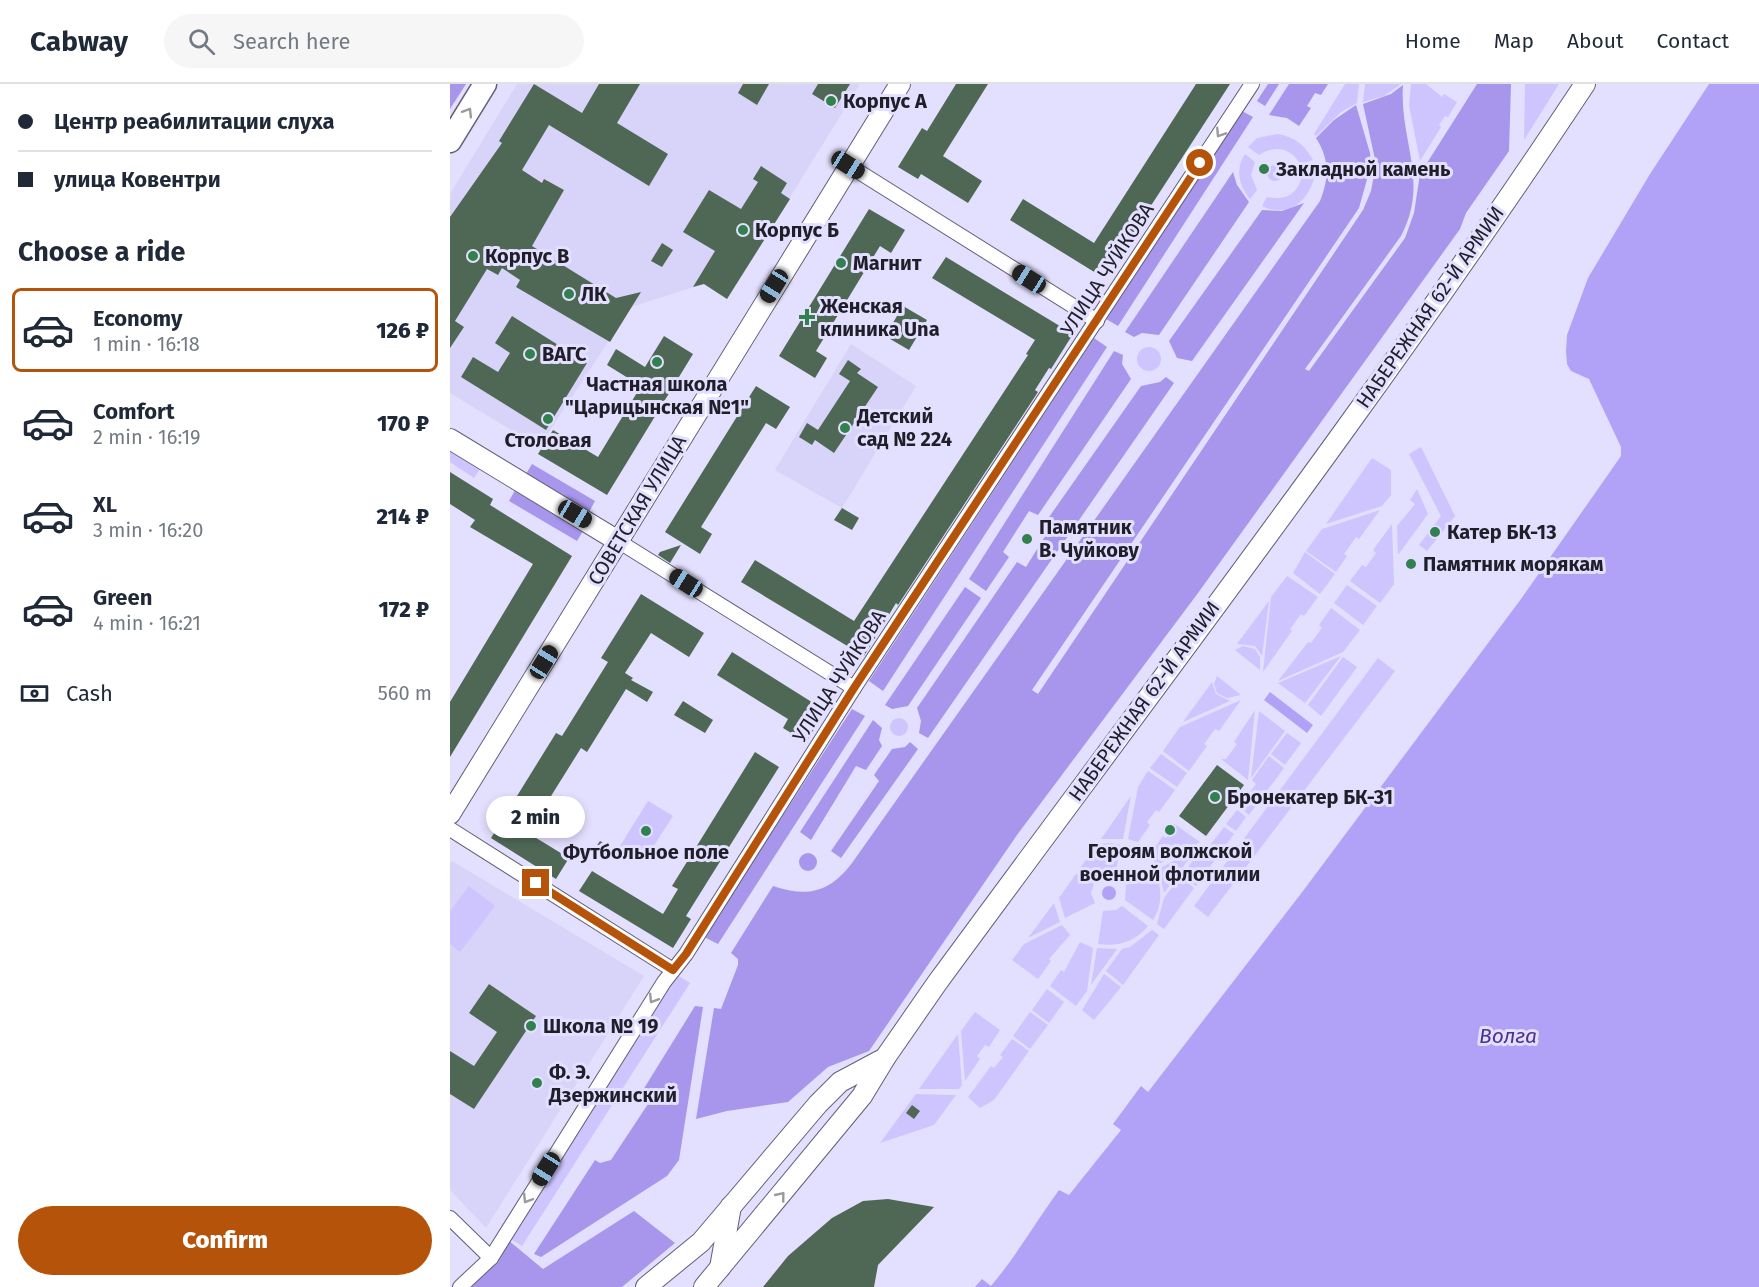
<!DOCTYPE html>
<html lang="en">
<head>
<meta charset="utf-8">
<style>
	body { margin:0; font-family:"Fira Sans",sans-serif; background:#f6f6f7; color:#1f2937; height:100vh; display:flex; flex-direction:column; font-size:22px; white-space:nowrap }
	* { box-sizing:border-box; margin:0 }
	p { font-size:20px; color:#747a83 }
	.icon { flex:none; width:33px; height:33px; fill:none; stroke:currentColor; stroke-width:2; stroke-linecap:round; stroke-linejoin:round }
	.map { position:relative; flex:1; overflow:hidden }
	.panel { display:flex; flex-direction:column; background:#fff; width:450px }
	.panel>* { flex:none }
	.top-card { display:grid; align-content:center; height:132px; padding:0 18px; background:#fff }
	.end { position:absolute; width:27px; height:27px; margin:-14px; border:8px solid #b45309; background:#fff; box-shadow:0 0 0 3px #fff }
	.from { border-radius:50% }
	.bubble { position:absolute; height:42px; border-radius:21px; background:#fff; box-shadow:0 3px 9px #0003; font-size:20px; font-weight:800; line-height:42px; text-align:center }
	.car { position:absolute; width:18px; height:36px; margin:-18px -9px; border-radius:8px; box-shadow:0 0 4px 2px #0007; background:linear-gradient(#222 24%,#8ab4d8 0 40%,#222 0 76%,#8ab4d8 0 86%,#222 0) }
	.top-card b { display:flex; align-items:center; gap:21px; height:57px; font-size:22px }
	.top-card b+b { border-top:2px solid #e0e1e3 }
	.top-card i { width:15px; height:15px; background:#1f2937 }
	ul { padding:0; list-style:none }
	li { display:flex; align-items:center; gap:18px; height:84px; margin:0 12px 9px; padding:0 6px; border:3px solid transparent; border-radius:9px }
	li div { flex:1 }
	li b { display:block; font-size:22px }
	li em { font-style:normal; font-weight:800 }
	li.on { border-color:#b45309 }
	li>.icon { width:54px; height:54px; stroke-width:1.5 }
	h2 { padding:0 18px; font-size:27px; line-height:72px }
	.pay { display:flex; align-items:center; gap:15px; height:66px; padding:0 18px; font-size:22px }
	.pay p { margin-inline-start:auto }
	.primary-button { display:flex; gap:12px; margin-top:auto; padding:12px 18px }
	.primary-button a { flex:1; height:69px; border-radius:36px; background:#b45309; color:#fff; font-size:24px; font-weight:800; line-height:69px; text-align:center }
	header { display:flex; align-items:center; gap:36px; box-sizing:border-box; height:84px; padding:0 30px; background:#fff; border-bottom:2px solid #e0e1e3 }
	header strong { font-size:28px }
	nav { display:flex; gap:33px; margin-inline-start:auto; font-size:21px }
	.search { width:420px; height:54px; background:#f6f6f7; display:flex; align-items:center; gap:15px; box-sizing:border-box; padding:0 21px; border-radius:33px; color:#747a83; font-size:22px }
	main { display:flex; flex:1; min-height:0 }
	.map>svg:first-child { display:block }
	.built { fill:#d8d3f9 }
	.green { fill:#cec5fe }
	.forest { fill:#a796eb }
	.water { fill:#b2a2f7 }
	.building { fill:#4f6856 }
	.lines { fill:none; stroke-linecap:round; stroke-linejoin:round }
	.street-casing { stroke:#635f79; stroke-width:16 }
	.secondary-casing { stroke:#635f79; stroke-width:22 }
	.primary-casing { stroke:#635f79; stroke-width:25 }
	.street { stroke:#fff; stroke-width:14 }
	.secondary { stroke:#fff; stroke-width:20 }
	.primary { stroke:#fff; stroke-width:22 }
	.oneway { stroke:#9a9a9f }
	.route { stroke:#b45309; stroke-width:8 }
	.poi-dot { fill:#33804f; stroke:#e3dffe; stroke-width:2 }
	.labels { text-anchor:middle; stroke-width:6; stroke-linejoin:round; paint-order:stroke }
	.poi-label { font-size:20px; font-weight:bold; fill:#1f1e29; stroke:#e3dffe; text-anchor:start }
	.street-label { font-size:20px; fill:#1f1e29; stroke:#e3dffe }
	.water-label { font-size:21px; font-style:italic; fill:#4e3192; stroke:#e3dffe }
</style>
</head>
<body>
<header>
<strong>Cabway</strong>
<div class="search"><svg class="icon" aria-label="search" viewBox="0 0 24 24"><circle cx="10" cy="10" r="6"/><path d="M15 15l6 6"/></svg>Search here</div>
<nav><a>Home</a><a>Map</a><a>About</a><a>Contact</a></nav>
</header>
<main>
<section class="panel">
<div class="top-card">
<b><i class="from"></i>Центр реабилитации слуха</b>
<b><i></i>улица Ковентри</b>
</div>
<h2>Choose a ride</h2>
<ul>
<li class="on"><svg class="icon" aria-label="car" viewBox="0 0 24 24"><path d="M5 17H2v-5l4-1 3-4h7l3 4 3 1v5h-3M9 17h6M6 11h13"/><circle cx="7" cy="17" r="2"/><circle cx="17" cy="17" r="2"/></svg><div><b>Economy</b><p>1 min · 16:18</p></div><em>126 ₽</em></li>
<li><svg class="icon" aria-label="car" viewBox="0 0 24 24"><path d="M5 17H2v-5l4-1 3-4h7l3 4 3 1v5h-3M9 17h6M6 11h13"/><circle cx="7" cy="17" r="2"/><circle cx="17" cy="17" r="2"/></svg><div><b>Comfort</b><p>2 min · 16:19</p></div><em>170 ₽</em></li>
<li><svg class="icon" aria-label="car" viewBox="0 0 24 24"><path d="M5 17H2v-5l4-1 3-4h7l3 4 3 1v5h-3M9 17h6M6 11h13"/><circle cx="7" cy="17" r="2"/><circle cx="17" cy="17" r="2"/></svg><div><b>XL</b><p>3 min · 16:20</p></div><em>214 ₽</em></li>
<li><svg class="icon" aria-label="car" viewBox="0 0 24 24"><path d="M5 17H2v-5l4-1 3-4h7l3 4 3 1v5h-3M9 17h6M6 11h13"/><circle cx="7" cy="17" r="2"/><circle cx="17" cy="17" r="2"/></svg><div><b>Green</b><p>4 min · 16:21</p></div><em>172 ₽</em></li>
</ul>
<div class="pay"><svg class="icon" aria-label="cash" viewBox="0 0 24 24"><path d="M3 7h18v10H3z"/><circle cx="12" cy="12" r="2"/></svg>Cash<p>560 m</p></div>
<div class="primary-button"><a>Confirm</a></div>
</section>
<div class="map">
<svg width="1309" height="1203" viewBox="0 0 1309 1203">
	<rect width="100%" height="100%" fill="#e3dffe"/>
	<g class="built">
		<path d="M67 0H410L277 215 253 200 181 223 89 363 0 309V110Z"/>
		<path d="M401 260 466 302 392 424 325 386Z"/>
		<path d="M2 777 194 892 36 1144 0 1106V780Z"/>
	</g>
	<g class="green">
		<path d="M895 0H909L907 19 891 28 866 52 864 50Z"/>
		<path d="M915 0H951L934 12 913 18Z"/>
		<path d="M961 0H976L992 13 994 10 1007 18 998 33 995 32 989 41 991 43 970 77 959 21Z"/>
		<path d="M1075 0H1109L1074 56Z"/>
		<path d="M827 50C845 53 854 60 863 76L850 80C840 63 825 61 809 71L798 63 807 54Z"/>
		<path d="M795 70 805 78 801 91 807 106 800 115C789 102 785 85 795 70Z"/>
		<circle cx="825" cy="89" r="8"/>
		<path d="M865 86C864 113 839 136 812 122L817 113C838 117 849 109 853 88Z"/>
		<circle cx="699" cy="275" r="12"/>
		<path d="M0 361 32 382 24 394 0 378Z"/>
		<path d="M971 363 1005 432 977 467 969 461 991 432 959 370Z"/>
		<path d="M922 374 941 386V411L932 422 876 440Z"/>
		<path d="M967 405 978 430 948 471 947 442 965 420 960 416Z"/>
		<path d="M930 426 909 455 906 453 894 470 897 472 886 488 856 467 872 445Z"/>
		<path d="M942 440 944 500 930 519 900 497 912 481 916 483 926 469 923 466Z"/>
		<path d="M855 468 885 490 870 510 843 489Z"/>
		<path d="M837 492 868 513 854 532 851 530 840 545 842 547 813 588 821 513Z"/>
		<path d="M897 501 927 522 913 541 884 519Z"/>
		<path d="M819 517 812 572 805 562 787 560Z"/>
		<path d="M881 524 910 546 893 568 828 597 858 558 861 559 872 544 869 541Z"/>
		<path d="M793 562 805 565 810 573V586L785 566Z"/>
		<path d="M891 572 855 619 828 599Z"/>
		<path d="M893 573 907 583 871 632 858 621Z"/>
		<path d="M928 574 945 587 758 833 744 822Z"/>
		<path d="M767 592 791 611 777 614 767 609 764 600Z"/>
		<path d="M762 598 766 610 780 617 733 638Z"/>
		<path d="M791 616 769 647 765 645 754 660 757 662 739 687 713 667 730 643Z"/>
		<path d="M805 626 798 696 771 675H776L787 660 784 658Z"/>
		<path d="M809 627 835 647 801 694Z"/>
		<circle cx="449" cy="643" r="9"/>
		<path d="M837 649 851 659 835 681 821 670Z"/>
		<path d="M711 670 737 689 727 703 700 684Z"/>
		<path d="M819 672 834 684 799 731 789 723 806 700 802 696Z"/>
		<path d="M698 687 725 706 709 728 706 726 697 738 700 741 688 758 678 755 688 703Z"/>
		<path d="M681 712 673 755H651Z"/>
		<path d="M198 717 223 732 194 777 170 762Z"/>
		<path d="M787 726 796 733 786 747 776 740Z"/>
		<path d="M723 739 750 758 707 781 699 771 713 752 716 754 725 743Z"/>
		<path d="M774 743 784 750 746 802 732 791 754 762 758 764Z"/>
		<path d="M660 759 671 761 665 792 647 794 631 783 647 760Z"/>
		<path d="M747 764 714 809 709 785Z"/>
		<path d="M705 787C712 804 713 820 703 836L675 816 676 801Z"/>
		<path d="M626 790 644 800 641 809 645 819 615 834 609 814Z"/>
		<path d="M730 793 744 804 714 845 707 840 714 814Z"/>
		<path d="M19 802 45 822 10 868 0 860V827Z"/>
		<path d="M604 819 610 838 578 854Z"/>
		<path d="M672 822 698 842C685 858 668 863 648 860L653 827 666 826Z"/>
		<path d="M612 841 620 851 599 875 601 877 588 895 562 876 574 860Z"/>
		<path d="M702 846 709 851 673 901 656 887 672 865 680 863Z"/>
		<path d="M630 858 643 864 637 907 626 922 600 902 611 886 614 888Z"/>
		<path d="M647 864 667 865 641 901Z"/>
		<path d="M654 890 671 903 644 936 632 926Z"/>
		<path d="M227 891 240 899 72 1162 59 1154Z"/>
		<path d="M597 905 614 918 599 939 582 926Z"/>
		<path d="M525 928 550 946 539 963 535 961 527 972 530 975 515 997 511 947Z"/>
		<path d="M580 928 598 941 580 965 563 952Z"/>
		<path d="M508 950 512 1001 509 1005H469Z"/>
		<path d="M562 955 579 967 544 1016 530 1024 518 1013 541 982 544 984 553 973 550 971Z"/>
		<path d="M466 1010 506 1011 484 1041 430 1059Z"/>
	</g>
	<g class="forest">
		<path d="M0 0H16L0 25Z"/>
		<path d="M818 0H829L815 22 807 17Z"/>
		<path d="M839 0H878L871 11 865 9 857 22 861 24 849 42 837 34 819 31Z"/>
		<path d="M1027 0H1061L1059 67 1016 129 1010 145 748 509 567 751 419 967 378 983 338 1018 277 1027 246 1035 264 924 271 925 288 881V875L281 869 323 802C358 814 380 808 402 779L870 117C879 94 880 76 866 54L884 36 906 21 920 69 921 81 909 124 582 606 588 610 913 126 921 107 926 80 913 20 941 10 953 1C949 56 980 97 951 152L855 285 859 287 955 154 964 129 970 90Z"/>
		<path d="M792 27 803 33 668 242 656 235Z"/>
		<path d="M783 88 787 101 799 118 709 251 692 249 684 253 675 248Z"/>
		<path d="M854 119 742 277 727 274 719 257 812 126 832 127Z"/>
		<path d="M644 254 657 263 433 607 419 597Z"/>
		<path d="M664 267 673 271 672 280 681 295 588 431 579 427 553 468 559 473 536 507 519 495Z"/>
		<path d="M716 293 724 299 478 654 469 649 471 637 467 624 567 478 576 483 602 441 597 436 691 302 710 298Z"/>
		<path d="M82 380 145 417 137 432 73 395Z"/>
		<path d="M68 401 136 442 127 457 59 417Z"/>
		<path d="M515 503 531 514 458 622 442 625 435 621Z"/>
		<path d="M402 625 415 632 268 860 254 853Z"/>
		<path d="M423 636 432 644 429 656 432 662 416 686 406 682 361 756 350 748Z"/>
		<path d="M460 658 468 665 391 774 381 767 429 697 424 691 442 665 455 663Z"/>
		<circle cx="358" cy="778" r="9"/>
		<path d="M245 922 253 923 229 1076 217 1092 91 1173 84 1170 145 1076 150 1079 161 1076 198 1020 201 1014 193 1006Z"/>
		<path d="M184 1127 225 1159 172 1203H20L33 1192 58 1156 93 1185Z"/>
	</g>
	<g class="water">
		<path d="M1259 0H1309V1203H525L532 1195 541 1202C567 1171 585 1139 609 1106L619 1111 671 1046 663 1040 691 1002 698 1008 853 807 1071 515 1171 372V363L1139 295 1121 287 1117 280 1116 267 1117 251 1138 194 1200 90Z"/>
		<path d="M820 608 863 641 857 649 814 616Z"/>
		<circle cx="659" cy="809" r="7"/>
	</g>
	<g class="building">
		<path d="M84 0 132 29 149 0H190L167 39 218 70 199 102 99 41 72 86 92 99 94 95 114 106 82 162 166 214 191 208 160 258 66 203 70 196 52 184 48 191 37 185 5 237 14 243 0 264V133L52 59 49 57Z"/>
		<path d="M293 0H319L307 21 288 9Z"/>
		<path d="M368 0H400L385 24 362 10Z"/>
		<path d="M506 0H538L493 72 532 97 518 119 471 90 468 95 448 83 472 44 477 47Z"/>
		<path d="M746 0H780L654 194 560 136 573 115 644 159Z"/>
		<path d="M311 82 337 99 331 109 340 115 277 215 254 200 243 203 265 167 233 148 259 106 291 125 308 98 303 95Z"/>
		<path d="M419 125 455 146 441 169 430 162 366 267 377 274 365 294 329 272Z"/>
		<path d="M212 159 223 166 212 183 201 177Z"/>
		<path d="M496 173 623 250 601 285 599 284 585 306 588 308 448 521 446 519 414 572 291 498 305 476 404 537 578 271 576 270 585 256 482 194Z"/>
		<path d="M453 222 477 236 459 266 435 252Z"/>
		<path d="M62 232 137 279 96 346 11 293 23 273 48 288 60 269 45 259Z"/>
		<path d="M214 252 243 270 157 411 88 370 103 346 148 373 191 302 157 281 166 265 195 283Z"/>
		<path d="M398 276 411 285 407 289 428 303 384 369 365 356 362 361 349 353 357 339 368 346 400 297 389 290Z"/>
		<path d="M306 302 340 323 326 345 316 339 251 443 262 450 250 470 215 448Z"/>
		<path d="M0 388 43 415 40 421 122 472 0 673V618L83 480 20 443 25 436 0 420Z"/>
		<path d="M392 424 409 434 402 446 384 436Z"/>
		<path d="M231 461 220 479 208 471 210 468Z"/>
		<path d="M191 510 254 549 239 573 201 549 175 589 183 594 181 596 203 608 197 618 176 605 137 668 131 664 78 749 119 774 106 795 41 754 106 649 112 652 158 578 151 574Z"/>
		<path d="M282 568 376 627 356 658 333 644 338 635 267 591Z"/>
		<path d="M233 617 263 636 255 649 224 631Z"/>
		<path d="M305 668 329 683 236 832 241 835 223 864 129 807 142 787 213 830 228 805 222 802Z"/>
		<path d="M767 681 794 701 756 752 729 732Z"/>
		<path d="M150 757 160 763 154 772 144 766Z"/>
		<path d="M39 900 86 932 24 1025 0 1010V967L24 982 47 948 19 929Z"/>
		<path d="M462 1021 470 1027 464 1035 456 1029Z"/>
		<path d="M438 1115 484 1123 428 1181 424 1203H313L338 1172 382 1134 413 1117Z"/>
	</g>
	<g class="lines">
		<g class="street-casing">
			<g id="street">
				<path d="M398 81 647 237"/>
				<path d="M168 457 404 604"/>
				<path d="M0 745 223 886"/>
				<path d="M0 1134 41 1174"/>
				<path d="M10 1203 41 1174 214 898 236 870 404 604 802 0"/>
			</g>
		</g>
		<g class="secondary-casing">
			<g id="secondary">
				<path d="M0 355 168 457"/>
				<path d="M0 730 450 0"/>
				<path d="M270 1184 281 1122"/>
				<path d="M196 1203 251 1158 368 1020 390 998 435 974"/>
				<path d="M254 1203 412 1012 435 974 487 899C705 602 931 308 1135 0"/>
			</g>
		</g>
		<g class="primary-casing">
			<path id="primary" d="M0 57 35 0"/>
		</g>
		<use href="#street" class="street"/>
		<use href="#secondary" class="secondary"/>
		<use href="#primary" class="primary"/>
	</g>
	<defs><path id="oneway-chevron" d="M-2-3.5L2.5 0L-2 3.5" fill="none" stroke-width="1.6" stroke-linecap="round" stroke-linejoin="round" transform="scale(1.5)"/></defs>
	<g class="oneway">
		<use href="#oneway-chevron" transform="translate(18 28) rotate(-58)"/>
		<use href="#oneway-chevron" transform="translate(770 49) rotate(123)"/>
		<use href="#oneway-chevron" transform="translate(203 915) rotate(122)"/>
		<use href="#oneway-chevron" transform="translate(331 1112) rotate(-51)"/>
		<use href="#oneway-chevron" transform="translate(77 1115) rotate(122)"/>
	</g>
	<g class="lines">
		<path class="route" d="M86 799 223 886 236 870 404 604 750 79"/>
	</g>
	<g class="poi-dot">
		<circle cx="381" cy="17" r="6"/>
		<circle cx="814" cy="85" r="6"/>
		<circle cx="293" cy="146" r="6"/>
		<circle cx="23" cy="172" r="6"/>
		<circle cx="391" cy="179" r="6"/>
		<circle cx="119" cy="210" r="6"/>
		<path d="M354 224h6v6h6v6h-6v6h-6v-6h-6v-6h6z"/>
		<circle cx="80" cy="270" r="6"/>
		<circle cx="207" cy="278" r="6"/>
		<circle cx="98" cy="335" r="6"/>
		<circle cx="395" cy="344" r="6"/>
		<circle cx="985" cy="448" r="6"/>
		<circle cx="577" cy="455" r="6"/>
		<circle cx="961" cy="480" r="6"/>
		<circle cx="765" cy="713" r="6"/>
		<circle cx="720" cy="746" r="6"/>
		<circle cx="196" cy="747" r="6"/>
		<circle cx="81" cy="942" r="6"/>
		<circle cx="87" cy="999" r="6"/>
	</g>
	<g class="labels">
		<g class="poi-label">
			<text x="393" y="24">Корпус А</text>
			<text x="826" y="92">Закладной камень</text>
			<text x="305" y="153">Корпус Б</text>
			<text x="35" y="179">Корпус В</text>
			<text x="403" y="186">Магнит</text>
			<text x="131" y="217">ЛК</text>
			<text x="370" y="229">Женская<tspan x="370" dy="23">клиника Una</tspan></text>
			<text x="92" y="277">ВАГС</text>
			<text x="207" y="307" text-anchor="middle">Частная школа<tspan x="207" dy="23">"Царицынская №1"</tspan></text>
			<text x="407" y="339">Детский<tspan x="407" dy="23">сад № 224</tspan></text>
			<text x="98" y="363" text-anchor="middle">Столовая</text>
			<text x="589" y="450">Памятник<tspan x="589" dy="23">В. Чуйкову</tspan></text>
			<text x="997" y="455">Катер БК-13</text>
			<text x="973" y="487">Памятник морякам</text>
			<text x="777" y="720">Бронекатер БК-31</text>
			<text x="720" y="774" text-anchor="middle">Героям волжской<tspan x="720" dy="23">военной флотилии</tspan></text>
			<text x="196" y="775" text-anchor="middle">Футбольное поле</text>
			<text x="93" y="949">Школа № 19</text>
			<text x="99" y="995">Ф. Э.<tspan x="99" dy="23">Дзержинский</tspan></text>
		</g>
		<g class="street-label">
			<text transform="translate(657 185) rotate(-57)" y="7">УЛИЦА ЧУЙКОВА</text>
			<text transform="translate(980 223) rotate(-55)" y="7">НАБЕРЕЖНАЯ 62-Й АРМИИ</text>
			<text transform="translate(187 426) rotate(-59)" y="7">СОВЕТСКАЯ УЛИЦА</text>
			<text transform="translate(389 592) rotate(-57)" y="7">УЛИЦА ЧУЙКОВА</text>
			<text transform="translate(694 617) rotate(-54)" y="7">НАБЕРЕЖНАЯ 62-Й АРМИИ</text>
		</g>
		<g class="water-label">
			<text x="1058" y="959">Волга</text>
		</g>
	</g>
</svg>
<i class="end from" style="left:750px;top:79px"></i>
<i class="end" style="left:86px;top:799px"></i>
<div class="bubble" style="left:36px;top:712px;width:99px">2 min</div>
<i class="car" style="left:398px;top:81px;rotate:122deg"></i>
<i class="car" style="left:579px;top:195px;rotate:302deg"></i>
<i class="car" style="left:324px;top:202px;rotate:212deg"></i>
<i class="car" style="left:125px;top:430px;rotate:121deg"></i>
<i class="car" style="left:236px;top:499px;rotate:302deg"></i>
<i class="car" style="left:94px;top:578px;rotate:32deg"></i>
<i class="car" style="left:96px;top:1085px;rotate:212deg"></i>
</div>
</main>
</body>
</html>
